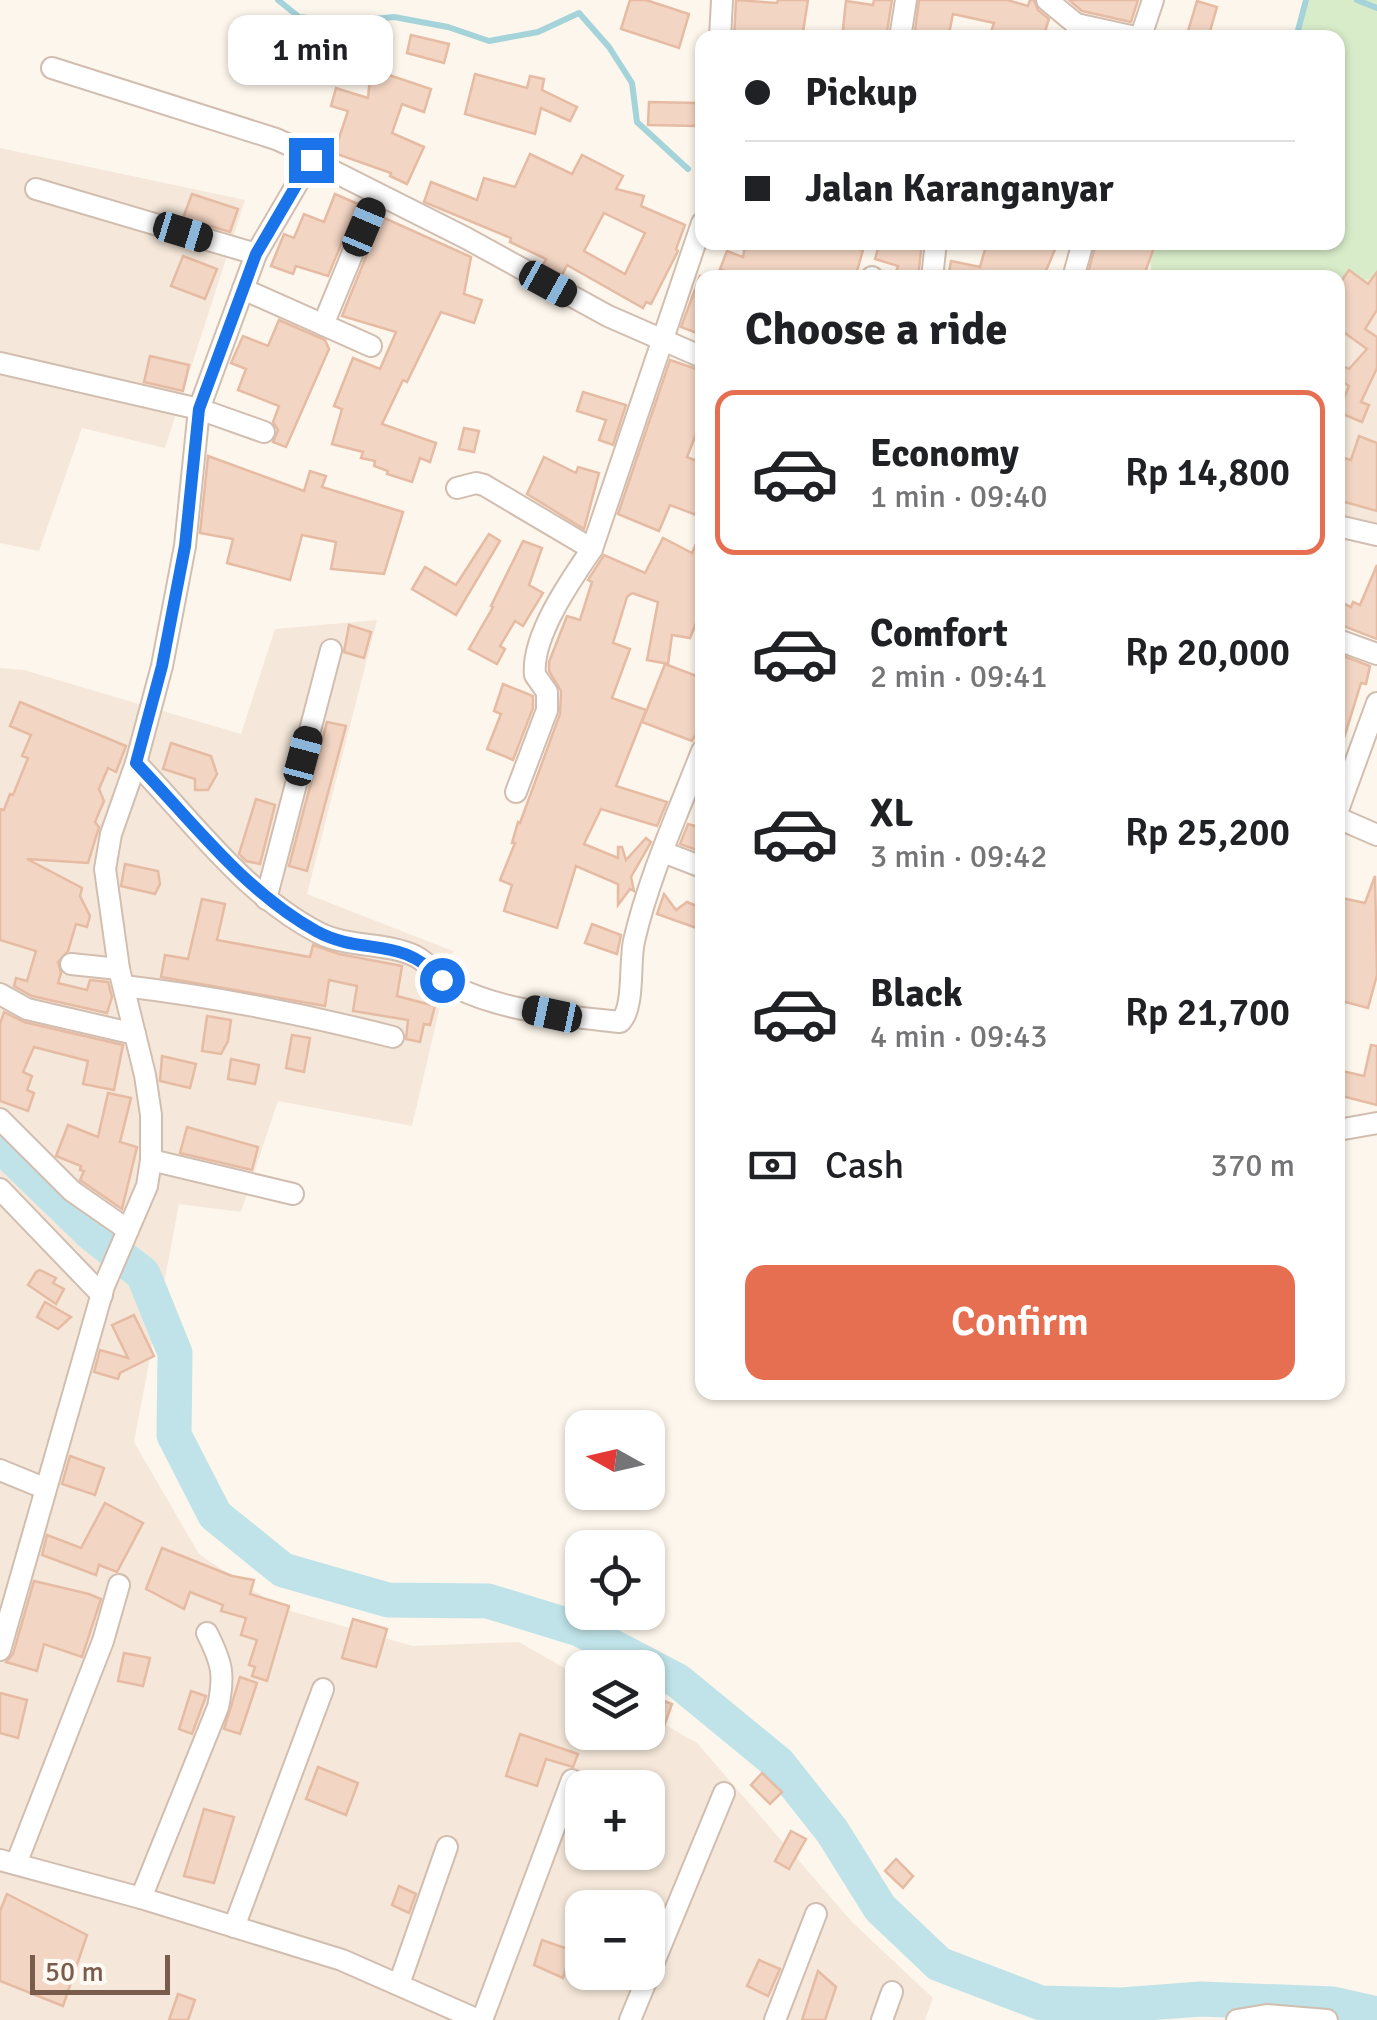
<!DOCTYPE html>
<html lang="en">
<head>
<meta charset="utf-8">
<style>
	body { margin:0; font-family:Signika,sans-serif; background:#f6f6f6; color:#202124; height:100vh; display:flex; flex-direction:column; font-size:38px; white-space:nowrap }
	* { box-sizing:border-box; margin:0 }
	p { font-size:32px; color:#757577 }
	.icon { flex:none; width:55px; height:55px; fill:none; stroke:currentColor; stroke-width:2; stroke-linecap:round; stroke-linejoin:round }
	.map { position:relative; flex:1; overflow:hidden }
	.panel { position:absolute; left:695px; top:270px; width:650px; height:1130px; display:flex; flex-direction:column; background:#fff; border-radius:20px; box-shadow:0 2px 8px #0004 }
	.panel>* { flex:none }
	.banner { position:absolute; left:695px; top:30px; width:650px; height:220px; border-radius:20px; box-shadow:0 2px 8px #0004; display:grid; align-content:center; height:220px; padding:0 50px; background:#fff }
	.needle { width:65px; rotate:278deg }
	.tools { position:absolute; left:565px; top:1410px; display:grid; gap:20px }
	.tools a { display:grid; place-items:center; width:100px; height:100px; border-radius:20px; background:#fff; box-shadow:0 2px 8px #0004; font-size:50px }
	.scale { position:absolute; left:30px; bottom:25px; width:140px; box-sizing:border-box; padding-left:10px; border:5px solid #7a5c4d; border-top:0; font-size:28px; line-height:35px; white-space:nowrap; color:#7a5c4d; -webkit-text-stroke:8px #fffaf3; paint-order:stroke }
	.end { position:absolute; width:45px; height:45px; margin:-22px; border:12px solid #1a73e8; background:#fff; box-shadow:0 0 0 5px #fff }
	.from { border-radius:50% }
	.bubble { position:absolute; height:70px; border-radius:20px; background:#fff; box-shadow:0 2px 8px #0004; font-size:32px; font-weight:600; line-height:70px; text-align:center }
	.car { position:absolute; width:30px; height:60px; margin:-30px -15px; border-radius:12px; box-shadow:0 0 8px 2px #0007; background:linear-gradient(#222 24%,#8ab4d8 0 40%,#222 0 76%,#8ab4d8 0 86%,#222 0) }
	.banner b { display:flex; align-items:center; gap:35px; height:95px; font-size:38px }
	.banner b+b { border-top:2px solid #e0e0e0 }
	.banner i { width:25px; height:25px; background:#202124 }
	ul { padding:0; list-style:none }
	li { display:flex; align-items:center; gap:30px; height:165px; margin:0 20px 15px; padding:0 30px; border:5px solid transparent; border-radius:20px }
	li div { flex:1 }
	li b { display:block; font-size:38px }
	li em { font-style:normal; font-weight:600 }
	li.selected { border-color:#e76f51 }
	li>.icon { width:90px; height:90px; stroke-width:1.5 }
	h2 { padding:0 50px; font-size:45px; line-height:120px }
	.pay { display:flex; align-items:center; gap:25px; height:110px; padding:0 50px; font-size:38px }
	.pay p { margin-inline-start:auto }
	.action { display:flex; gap:20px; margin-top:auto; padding:20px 50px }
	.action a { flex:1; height:115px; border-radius:20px; background:#e76f51; color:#fff; font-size:40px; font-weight:600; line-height:115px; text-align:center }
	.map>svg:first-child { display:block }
	.residential { fill:#f5e8da; fill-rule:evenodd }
	.green { fill:#d8ecc9 }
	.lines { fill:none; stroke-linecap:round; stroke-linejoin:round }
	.stream { stroke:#a5d3da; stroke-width:6 }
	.river { stroke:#bfe3e8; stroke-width:35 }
	.building { fill:#f3d5c3; stroke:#e6bba3; stroke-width:2.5; fill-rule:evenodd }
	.minor-casing { stroke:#d1beb0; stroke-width:24 }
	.minor { stroke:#fff; stroke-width:20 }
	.route { stroke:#1a73e8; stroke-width:12 }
</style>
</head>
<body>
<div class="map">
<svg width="1377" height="2020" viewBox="0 0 1377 2020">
	<rect width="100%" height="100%" fill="#fdf6ec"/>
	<g class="residential">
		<path d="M0 148 245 200 165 448 82 428 39 551 0 543Z"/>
		<path d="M1371 279 1377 282V538L1338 526V289L1342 282Z"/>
		<path d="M377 620 307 894 453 951 412 1126 278 1101 241 1212 179 1204 134 1442 199 1554 280 1608 413 1646 519 1642 582 1678V1732H648V1715L697 1743 852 1922 933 1998 925 2020H0V668L24 670 241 734 275 629ZM582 1788H648V1852H582ZM582 1908H648V1972H582Z"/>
	</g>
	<path class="green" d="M1307 0H1377V282L1371 279 1343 282 1338 289V278L1152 277 1149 253 1155 243 1338 242V38L1298 37Z"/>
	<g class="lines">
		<g class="stream">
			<path d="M278 0 299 17 344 22 394 17 448 27 489 41 538 32 579 13 609 47 632 83 637 122 688 169"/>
			<path d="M1357 0 1377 8"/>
			<path d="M1296 38 1306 0"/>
		</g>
		<path class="river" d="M0 1145 92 1234 143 1274 175 1353 174 1435 215 1515 283 1570 388 1600 488 1601 579 1629 678 1681 778 1763 832 1831 880 1908 939 1964 1041 2003 1121 2005 1201 1999 1333 2004 1377 2014"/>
	</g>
	<g class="building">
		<path d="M630 0H646L689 14 679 48 621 29Z"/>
		<path d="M736 0 777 3 778 0H808L802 38H734Z"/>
		<path d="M874 0H892L886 38H842L846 1 873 5Z"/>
		<path d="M919 0H1007L1028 6 1030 0H1034L1038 10 1049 19 1043 38H989L994 23 953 14 948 38H914Z"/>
		<path d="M1069 0H1138L1131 22 1082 11Z"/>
		<path d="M1197 1 1217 7 1208 38H1186Z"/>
		<path d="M411 35 449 44 444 63 407 53Z"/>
		<path d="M371 69 431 89 424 112 402 104 392 133 424 147 407 184 390 176 391 173 334 153 348 111 331 106 336 88 368 98Z"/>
		<path d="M475 74 527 88 530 76 544 79 542 90 577 107 570 121 541 108 535 134 465 114Z"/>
		<path d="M649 102 696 103V126L648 125Z"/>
		<path d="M530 154 572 174 582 155 623 176 616 189 644 196 641 206 685 225 676 249 678 251 651 304 646 302 643 308 567 265 562 275 543 265 546 259 510 242 511 238 424 202 431 182 477 200 484 178 515 187ZM604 213 645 233 625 274 584 251Z"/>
		<path d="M192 194 238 209 230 232 183 218Z"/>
		<path d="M335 194 358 204 328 276 296 266 293 274 271 266 284 234 294 238 304 214 324 222Z"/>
		<path d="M382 217 471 257 464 294 482 300 474 323 441 312 407 382 403 380 382 424 436 443 430 462 420 458 412 482 387 474 388 471 374 466 375 461 361 458 363 452 332 444 342 409 334 406 353 358 380 369 396 332 342 316Z"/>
		<path d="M746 242H836L863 250 855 278H742L720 269 727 251 743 257Z"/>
		<path d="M880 242H922L918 278H894L898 266 875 259Z"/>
		<path d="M987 242H1058L1043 278H948L951 261 980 267Z"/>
		<path d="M1096 242H1156L1143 278H1087Z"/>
		<path d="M183 256 217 269 205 299 171 286Z"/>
		<path d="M1349 270 1368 284 1377 272V310L1365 329 1377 337V368L1361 402 1369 405 1362 422 1338 412 1349 386 1338 379 1343 366 1349 369 1367 349 1338 328V286Z"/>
		<path d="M700 276H702V335L681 327Z"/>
		<path d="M279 320 325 340 329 349 286 447 273 442 278 430 273 422 279 406 238 390 246 369 231 363 243 336 268 346Z"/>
		<path d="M150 356 189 365 183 391 144 382Z"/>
		<path d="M670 360 702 371V424H700L687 457 702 463V513L698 510 696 515 670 505 659 531 618 514Z"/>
		<path d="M583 392 626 405 613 445 599 440 606 420 577 411Z"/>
		<path d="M464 428 479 431 474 452 459 449Z"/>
		<path d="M1359 436 1377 443V511L1338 500V456L1351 460Z"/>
		<path d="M208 456 304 491 310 471 326 476 322 487 403 512 384 574 331 569 336 542 302 535 290 580 227 563 233 539 200 533Z"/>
		<path d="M544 457 576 473 578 467 599 473 584 529 527 494Z"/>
		<path d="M702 531V608L690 638 672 635 668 664 647 660 658 602 632 593 627 597 613 643 630 649 612 698 646 710 616 786 667 802 657 826 601 809 584 844 618 858V847H622L626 860 646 838 651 842 631 877 634 891 630 889 618 905V884L576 866 557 928 504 911 512 885 500 880 515 843H512L518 822 520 823 560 714 561 691 549 671V662L567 616 580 620 592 582 588 580 604 555 645 573 663 538 692 553Z"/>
		<path d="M489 534 500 541 456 615 412 589 425 567 456 585Z"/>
		<path d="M523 541 542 548 529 585 543 593 523 626 515 621 500 646 505 649 497 664 469 649 493 607 491 606Z"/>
		<path d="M1377 565V639L1338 624V601L1351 607 1353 602 1360 605Z"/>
		<path d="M349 625 371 632 364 658 344 652Z"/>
		<path d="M1338 654 1370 666 1366 684 1361 683 1341 748 1338 747Z"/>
		<path d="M665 664 702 678V723L692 741 642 722Z"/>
		<path d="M503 684 533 696V708L513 760 487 749 501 714 494 711Z"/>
		<path d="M20 702 126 746 116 772 108 768 99 789 104 801 95 822 99 827 88 863 27 859 82 888 80 896 90 916 87 927 76 924 68 951 58 962 61 973 58 983 87 990 90 980 108 982 112 997 107 1013 32 996 14 986 16 978 27 981 36 951 0 940V809L4 810 10 794 13 795 28 758 22 756 31 735 10 726Z"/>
		<path d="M327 722 346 726 307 871 289 866Z"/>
		<path d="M171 743 211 756 217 774 208 790H195V779L163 769Z"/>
		<path d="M256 799 275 805 260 864 246 861 239 854Z"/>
		<path d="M688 824 702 828V852L680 844Z"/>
		<path d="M125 864 158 871 160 884 155 894 121 886Z"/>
		<path d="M1375 876 1377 975 1368 1008 1338 1000V897L1365 903Z"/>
		<path d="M664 894 676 910 687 902 702 908V930L657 914Z"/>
		<path d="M202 899 225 904 217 940 310 957 313 945 339 954 402 966 397 996 435 1006 430 1025 424 1024 420 1042 406 1039 408 1020 353 1011 357 986 329 980 325 1006 161 977 165 955 188 959Z"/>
		<path d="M592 924 621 935 617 954 585 943Z"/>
		<path d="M4 1012 24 1022 123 1045 114 1090 83 1084 88 1061 34 1047 23 1072 32 1076 27 1090 34 1093 28 1111 0 1101V1024Z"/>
		<path d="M207 1016 231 1020 228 1041 221 1054 202 1051Z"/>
		<path d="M292 1035 310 1038 304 1072 286 1068Z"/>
		<path d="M1371 1045 1377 1046V1105L1338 1095V1070L1364 1076Z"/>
		<path d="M162 1056 196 1064 190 1088 160 1081Z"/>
		<path d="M231 1059 259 1065 255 1084 228 1079Z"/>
		<path d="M108 1093 131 1098 120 1142 137 1147 122 1209 80 1180 84 1171 80 1170 81 1166 56 1156 68 1125 98 1137Z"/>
		<path d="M187 1127 258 1147 252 1170 180 1153Z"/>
		<path d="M40 1270 56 1278 53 1283 64 1289 56 1304 28 1285 36 1272Z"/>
		<path d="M45 1302 71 1317 58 1329 37 1317Z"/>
		<path d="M134 1315 154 1356 120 1373 118 1379 94 1372 100 1350 128 1358 112 1325Z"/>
		<path d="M70 1456 104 1468 95 1495 62 1484Z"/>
		<path d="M105 1503 143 1523 117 1572 99 1565 96 1575 42 1555 47 1535 81 1548Z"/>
		<path d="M162 1548 232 1576 254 1580 250 1594 289 1606 267 1681 252 1676 255 1667 249 1665 257 1640 241 1635 246 1618 221 1611 223 1605 190 1592 184 1609 146 1589Z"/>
		<path d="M34 1581 89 1594 101 1599 82 1657 44 1644 37 1671 6 1662 13 1654Z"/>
		<path d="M353 1619 387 1629 376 1667 342 1658Z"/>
		<path d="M124 1653 150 1658 143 1686 118 1681Z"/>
		<path d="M240 1677 257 1683 240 1734 224 1729Z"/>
		<path d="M191 1691 206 1696 192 1734 179 1729Z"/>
		<path d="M0 1693 27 1700 18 1738 0 1733Z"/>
		<path d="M648 1695 672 1704 663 1729 648 1723Z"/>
		<path d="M520 1734 578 1754 573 1767 546 1759 537 1786 506 1776Z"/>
		<path d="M318 1767 358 1783 346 1815 306 1799Z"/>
		<path d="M762 1773 782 1792 770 1804 751 1785Z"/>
		<path d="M204 1809 234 1817 214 1883 184 1876Z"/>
		<path d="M791 1831 806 1839 789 1869 775 1861Z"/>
		<path d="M896 1859 913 1876 903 1888 885 1871Z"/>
		<path d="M399 1886 416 1894 409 1913 392 1905Z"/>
		<path d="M7 1894 87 1935 63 2006 0 1981V1911Z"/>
		<path d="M542 1940 571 1950 563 1978 534 1965Z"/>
		<path d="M759 1960 780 1969 768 1996 747 1986Z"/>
		<path d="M818 1971 836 1987 825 2020H802Z"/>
		<path d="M178 1994 195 2000 188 2020H169Z"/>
	</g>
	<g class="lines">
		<g class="minor-casing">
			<g id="minor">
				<path d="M1047 0 1076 24 1140 38"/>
				<path d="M1141 36 1153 0"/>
				<path d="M720 38 722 0"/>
				<path d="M900 38 906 0"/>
				<path d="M52 68 276 139 296 148 311 160"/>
				<path d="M36 189 256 254"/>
				<path d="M872 278V277"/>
				<path d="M932 278 936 242"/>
				<path d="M1073 278 1083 242"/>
				<path d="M243 289 371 346"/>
				<path d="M323 325 377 194"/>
				<path d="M0 363 199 409 264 432"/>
				<path d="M457 488 476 483 484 485 592 549"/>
				<path d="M1338 526 1377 535"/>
				<path d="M1338 640 1377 654"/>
				<path d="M136 763C193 822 245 895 319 933 349 948 386 942 415 956 431 964 440 980 457 988 507 1012 565 1016 620 1022 635 1008 629 963 634 941 649 876 678 813 702 751"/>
				<path d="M516 792 547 710V692L535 675C531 637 570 581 592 549L702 223"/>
				<path d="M1338 810 1377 703"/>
				<path d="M1338 818 1377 835"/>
				<path d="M663 852 702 867"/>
				<path d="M266 899 331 650"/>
				<path d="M71 964 119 969"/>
				<path d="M124 986C216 997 304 1014 393 1037"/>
				<path d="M0 994 27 1009 135 1034"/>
				<path d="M0 1119 72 1191 128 1230"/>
				<path d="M1338 1130 1377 1123"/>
				<path d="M151 1160 293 1194"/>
				<path d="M0 1189 102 1295"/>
				<path d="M0 1470 44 1488"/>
				<path d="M0 1650 104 1286 147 1186 151 1160V1115L145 1075 119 969 105 869 111 834 136 763 162 666 185 546 199 409 256 254 311 160 466 238 608 316 702 357"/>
				<path d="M0 1860 141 1898 342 1960 478 2020"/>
				<path d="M16 1864 103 1641 119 1585"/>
				<path d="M141 1898 218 1707C225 1674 222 1663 207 1633"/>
				<path d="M234 1927 323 1689"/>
				<path d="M399 1984 447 1847"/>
				<path d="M482 2020 572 1780"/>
				<path d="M630 2020 724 1793"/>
				<path d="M775 2020 816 1914"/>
				<path d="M882 2020 892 1992"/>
				<path d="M1237 2020 1267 2015 1327 2020"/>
			</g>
		</g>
		<use href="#minor" class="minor"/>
	</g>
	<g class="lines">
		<path class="route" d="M311 160 256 254 199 409 185 546 162 666 136 763C193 822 244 891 316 931 364 957 400 934 442 980"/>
	</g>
</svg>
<div class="tools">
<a><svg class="needle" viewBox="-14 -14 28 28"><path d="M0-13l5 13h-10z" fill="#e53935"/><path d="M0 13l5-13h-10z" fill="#757577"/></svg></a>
<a><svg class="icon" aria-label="locate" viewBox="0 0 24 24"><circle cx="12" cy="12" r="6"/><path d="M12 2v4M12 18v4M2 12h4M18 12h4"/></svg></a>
<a><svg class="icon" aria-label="layers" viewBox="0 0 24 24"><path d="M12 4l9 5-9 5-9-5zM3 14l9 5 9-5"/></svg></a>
<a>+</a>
<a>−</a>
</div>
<div class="scale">50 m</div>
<i class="end from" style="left:442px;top:980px"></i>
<i class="end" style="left:311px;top:160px"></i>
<div class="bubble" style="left:228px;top:15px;width:165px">1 min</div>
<i class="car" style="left:364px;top:227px;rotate:23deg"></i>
<i class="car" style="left:183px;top:232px;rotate:107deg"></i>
<i class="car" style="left:548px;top:284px;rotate:119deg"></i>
<i class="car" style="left:303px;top:756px;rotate:15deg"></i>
<i class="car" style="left:552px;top:1014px;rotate:282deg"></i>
<div class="banner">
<b><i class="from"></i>Pickup</b>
<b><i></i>Jalan Karanganyar</b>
</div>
<section class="panel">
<h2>Choose a ride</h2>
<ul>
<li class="selected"><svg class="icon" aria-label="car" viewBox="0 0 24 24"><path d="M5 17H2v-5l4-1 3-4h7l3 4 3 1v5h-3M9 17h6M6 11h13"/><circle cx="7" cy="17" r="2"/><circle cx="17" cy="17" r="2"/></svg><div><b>Economy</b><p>1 min · 09:40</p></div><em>Rp 14,800</em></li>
<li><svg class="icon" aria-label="car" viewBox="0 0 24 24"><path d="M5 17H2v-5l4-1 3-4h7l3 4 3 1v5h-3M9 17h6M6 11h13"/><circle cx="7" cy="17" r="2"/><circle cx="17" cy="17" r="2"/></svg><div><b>Comfort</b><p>2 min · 09:41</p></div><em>Rp 20,000</em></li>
<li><svg class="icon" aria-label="car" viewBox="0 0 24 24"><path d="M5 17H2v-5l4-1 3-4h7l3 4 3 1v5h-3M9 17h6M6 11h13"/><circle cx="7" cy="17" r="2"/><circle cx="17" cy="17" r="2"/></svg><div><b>XL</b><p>3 min · 09:42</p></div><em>Rp 25,200</em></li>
<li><svg class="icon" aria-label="car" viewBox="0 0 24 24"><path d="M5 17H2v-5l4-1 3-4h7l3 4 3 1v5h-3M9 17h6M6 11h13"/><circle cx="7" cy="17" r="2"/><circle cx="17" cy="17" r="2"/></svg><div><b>Black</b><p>4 min · 09:43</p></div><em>Rp 21,700</em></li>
</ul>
<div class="pay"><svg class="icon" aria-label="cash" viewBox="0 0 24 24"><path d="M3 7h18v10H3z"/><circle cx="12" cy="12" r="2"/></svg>Cash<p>370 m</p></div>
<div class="action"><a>Confirm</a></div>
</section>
</div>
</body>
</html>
